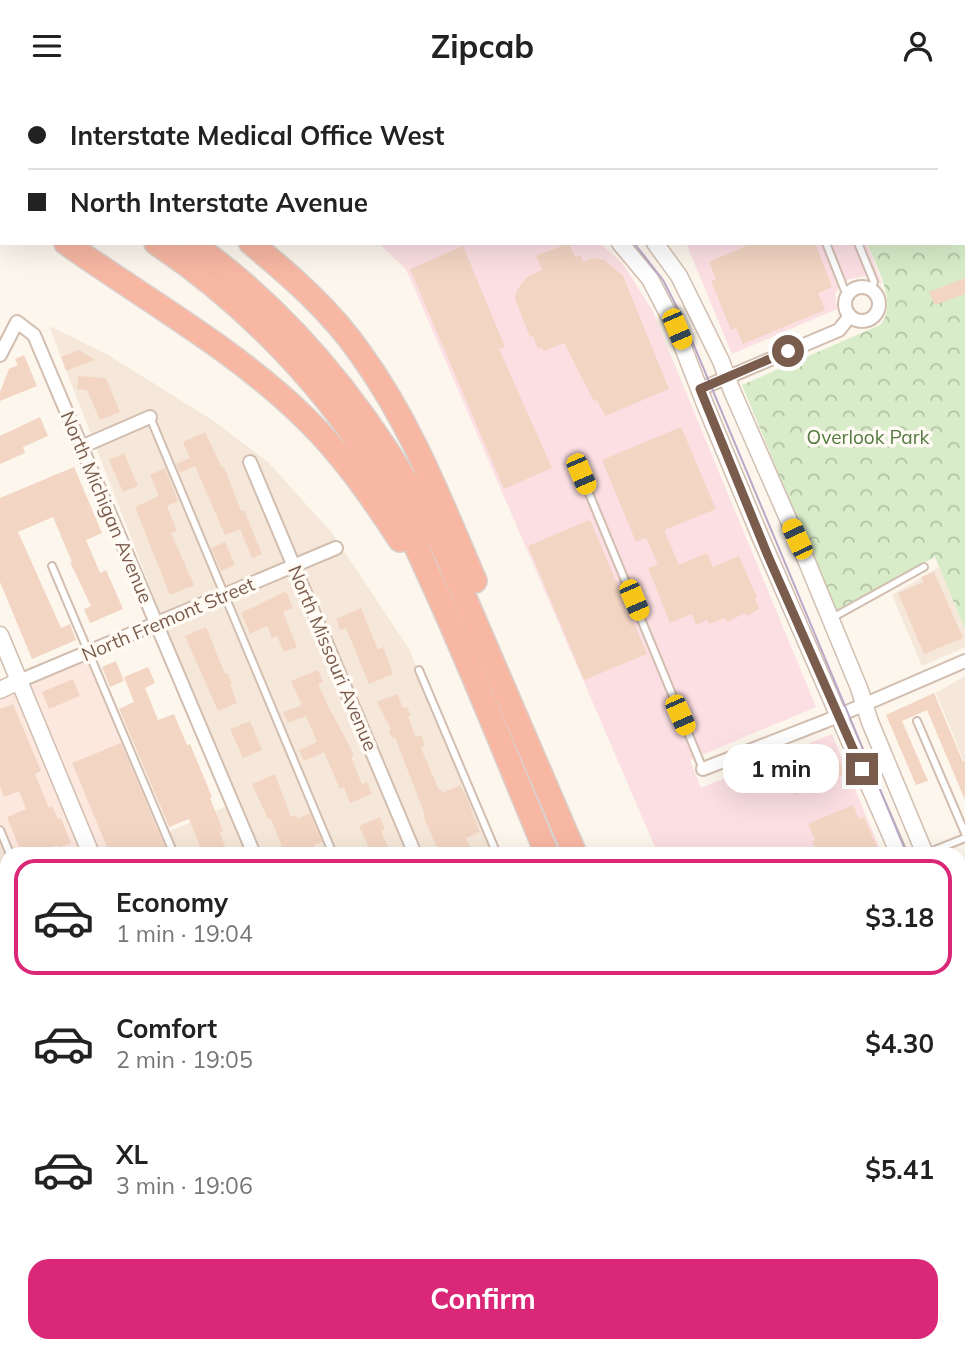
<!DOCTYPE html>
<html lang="en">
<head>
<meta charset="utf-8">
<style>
	body { margin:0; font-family:Mulish,sans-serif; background:#f2f2f2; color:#222; height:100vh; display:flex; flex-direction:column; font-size:26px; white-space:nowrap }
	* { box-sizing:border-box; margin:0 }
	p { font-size:23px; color:#767676 }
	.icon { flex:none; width:38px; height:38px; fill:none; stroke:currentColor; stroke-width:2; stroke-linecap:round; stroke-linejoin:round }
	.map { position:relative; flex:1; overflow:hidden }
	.panel { position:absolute; left:0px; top:756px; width:966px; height:506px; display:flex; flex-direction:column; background:#fff; border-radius:21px 21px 0 0; box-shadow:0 7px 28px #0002 }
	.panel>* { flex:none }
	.banner { position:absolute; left:0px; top:0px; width:966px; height:154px; box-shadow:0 7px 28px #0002; display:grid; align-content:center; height:154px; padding:0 28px; background:#fff }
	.end { position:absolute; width:32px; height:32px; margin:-16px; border:9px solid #7a5c4d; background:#fff; box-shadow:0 0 0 4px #fff }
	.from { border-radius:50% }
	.bubble { position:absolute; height:49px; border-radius:21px; background:#fff; box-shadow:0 7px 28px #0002; font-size:23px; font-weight:700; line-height:49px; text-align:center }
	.car { position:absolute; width:21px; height:42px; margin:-21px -10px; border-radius:9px; box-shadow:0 0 5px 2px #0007; background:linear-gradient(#f5c518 24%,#345 0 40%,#f5c518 0 76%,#345 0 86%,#f5c518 0) }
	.banner b { display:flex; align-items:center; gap:24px; height:66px; font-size:26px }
	.banner b+b { border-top:2px solid #e0e0e0 }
	.banner i { width:18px; height:18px; background:#222 }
	ul { padding:12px 0 0; list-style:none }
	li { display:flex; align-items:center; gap:21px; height:116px; margin:0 14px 10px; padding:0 14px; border:4px solid transparent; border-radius:21px }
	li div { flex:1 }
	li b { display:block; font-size:26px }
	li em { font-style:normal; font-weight:700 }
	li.selected { border-color:#db2777 }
	li>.icon { width:63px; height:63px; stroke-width:1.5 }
	.action { display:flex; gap:14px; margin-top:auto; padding:14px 28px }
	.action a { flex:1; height:80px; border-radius:21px; background:#db2777; color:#fff; font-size:28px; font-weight:700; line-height:80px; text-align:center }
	header { display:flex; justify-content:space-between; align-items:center; height:91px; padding:0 28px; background:#fff; font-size:32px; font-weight:700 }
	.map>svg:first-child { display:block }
	.residential { fill:#f5e8da }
	.commercial { fill:#fde8e0 }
	.medical { fill:#fbdfe3 }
	.grass { fill:#d8ecc9 }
	.park { fill:url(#park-crowns) }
	.building { fill:#f3d5c3 }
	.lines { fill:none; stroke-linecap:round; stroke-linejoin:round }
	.service-casing { stroke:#d1beb0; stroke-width:10 }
	.minor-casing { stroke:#d1beb0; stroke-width:16 }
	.tertiary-casing { stroke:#d1beb0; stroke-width:19 }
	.secondary-casing { stroke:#d6c0b0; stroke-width:21 }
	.motorway-casing { stroke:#dad1cd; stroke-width:26 }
	.service { stroke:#fff; stroke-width:6 }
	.minor { stroke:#fff; stroke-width:12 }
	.tertiary { stroke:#fff; stroke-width:16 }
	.secondary { stroke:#fff; stroke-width:18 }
	.motorway { stroke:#f7b7a3; stroke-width:23 }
	.tram { stroke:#b9a8c9; stroke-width:2 }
	.route { stroke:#7a5c4d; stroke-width:9 }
	.labels { text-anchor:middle; stroke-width:7; stroke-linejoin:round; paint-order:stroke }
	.park-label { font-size:19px; fill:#537a41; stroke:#fffaf3 }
	.street-label { font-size:19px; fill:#7a5c4d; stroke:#fffaf3 }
</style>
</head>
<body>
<header><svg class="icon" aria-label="menu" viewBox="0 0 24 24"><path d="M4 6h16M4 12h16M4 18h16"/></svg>Zipcab<svg class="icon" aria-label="person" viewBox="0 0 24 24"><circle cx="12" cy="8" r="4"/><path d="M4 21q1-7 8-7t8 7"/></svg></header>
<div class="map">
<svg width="965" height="1261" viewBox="0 0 965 1261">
	<defs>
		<pattern id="park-crowns" width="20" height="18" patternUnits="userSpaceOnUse" patternTransform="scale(1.75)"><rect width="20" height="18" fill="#d8ecc9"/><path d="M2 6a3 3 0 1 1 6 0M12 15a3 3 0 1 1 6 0" fill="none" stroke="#b4c2a5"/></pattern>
	</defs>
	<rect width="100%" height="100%" fill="#fdf6ec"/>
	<g class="residential">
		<path d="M49 235 105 262 214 330 268 371 332 442 409 558 495 763H175L166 742 234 712Z"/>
		<path d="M939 476 965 538V556L922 575 892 504Z"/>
		<path d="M965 585V673L936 602Z"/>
		<path d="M0 750 7 767V1255H211L213 1261H0Z"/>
		<path d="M959 1107 965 1122V1261H860L857 1255H959Z"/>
		<path d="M381 1255H627L623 1257 625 1261H383Z"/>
	</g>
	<g class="commercial">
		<path d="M88 565 170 763H13L0 732V602Z"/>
		<path d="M219 1255H376L378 1261H222Z"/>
	</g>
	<g class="medical">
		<path d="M378 152H600L623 173 652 219 816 616 690 669 701 697 832 643 882 763H658L406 178Z"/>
		<path d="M686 152H867L882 193 867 185 849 188 839 196 835 203 837 218 732 263Z"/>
	</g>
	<path class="grass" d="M601 0H859L863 2H601Z"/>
	<path class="park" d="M965 112V538L935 466 835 520 742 294 880 234C899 212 876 176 867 152H964Z"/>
	<g class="building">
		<path d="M569 152 575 166 580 164 583 171 593 167 604 169 623 185 669 298 605 325 597 309 594 310 564 252 544 260 542 257 538 258 533 245 530 246 515 208 517 199 527 186 542 179 536 165Z"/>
		<path d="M753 152H815L832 196 818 202 825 219 743 253 736 237 731 239 711 190 716 188 709 171Z"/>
		<path d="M463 155 505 256 499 258 552 377 504 398 410 178Z"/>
		<path d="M965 187V203L935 214 929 201Z"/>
		<path d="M79 259 95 269 66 280 61 266Z"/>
		<path d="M24 264 37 295 0 310V301L9 278 18 274 15 268Z"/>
		<path d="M78 285 106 287 120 321 100 329 87 299 77 298Z"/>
		<path d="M40 326 48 345 23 356 25 362 0 373V345Z"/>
		<path d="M681 336 716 418 664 439 679 474 707 462 713 476 739 465 757 507 755 508 759 518 747 525 745 522 727 531 725 527 709 533 707 529 696 534 692 523 670 532 648 477 658 473 646 447 636 451 602 369Z"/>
		<path d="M205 341 222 377 224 376 241 420 244 419 262 463 252 467 240 438 225 444 195 375 180 382 176 373 190 367 183 351Z"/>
		<path d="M124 362 138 395 123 401 109 369Z"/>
		<path d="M74 376 102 442 86 449 100 482 106 479 123 518 90 532 84 518 91 515 70 471H72L53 426 18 441 61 537 70 533 76 549 32 568 0 491V407Z"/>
		<path d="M165 377 178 410 167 415 177 440 171 442 194 494 170 504 135 416 159 405 150 384Z"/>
		<path d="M590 429 647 563 584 589 528 455Z"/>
		<path d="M225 451 235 474 221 480 211 457Z"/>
		<path d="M934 481 963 547 924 563 898 502 924 491 921 486Z"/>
		<path d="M286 500 293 517 283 521 297 556 284 561 277 545 272 547 267 535 250 543 241 522Z"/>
		<path d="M361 517 378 559 383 556 393 583 369 593 346 537 340 539 336 528Z"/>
		<path d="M206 536 225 583 227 582 232 592 230 593 237 612 218 620 185 545Z"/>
		<path d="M116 570 124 590 110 596 102 576Z"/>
		<path d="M148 576 155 592 145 597 158 629 174 623 187 654 190 653 212 706 210 707 223 740 220 742 228 763H203L189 728 169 736 119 618 134 611 124 586Z"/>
		<path d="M318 579 323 591 318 593 329 617 349 654 354 665 351 666 362 693 367 691 372 703 350 712 344 696 340 698 324 661 304 670 299 659 317 651 306 625 288 632 283 621 302 614 291 590Z"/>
		<path d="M73 588 80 605 49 618 42 601Z"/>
		<path d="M934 602 963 671 965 670V709L927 619 902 630 928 690 916 694 886 624Z"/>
		<path d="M397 603 403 617 407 616 411 625 408 626 416 646 421 644 425 655 421 657 439 699 441 698 442 702 460 694 467 707 480 741 466 747 473 763H440L423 725 425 724 395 646 392 648 389 639 391 638 377 611Z"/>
		<path d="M13 613 41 680 35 683 49 717 52 715 58 728 61 727 71 752 59 757 57 754 36 763H22L7 726 26 718 19 700 4 706 0 695V618Z"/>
		<path d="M250 630 262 659 243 667 230 638Z"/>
		<path d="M121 652 168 763H125L124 759 110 763 72 672Z"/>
		<path d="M834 658 845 683 795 704 784 679Z"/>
		<path d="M275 683 291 726 296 724 297 728 310 722 322 751 314 754 318 763H285L271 728H268L252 693Z"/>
		<path d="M853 714 859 728 864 726 880 763H817L812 750 815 749 808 733Z"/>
		<path d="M380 726 385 738 381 740 391 763H372L359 735Z"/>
	</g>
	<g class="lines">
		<g class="service-casing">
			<g id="service">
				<path d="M826 152 847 205"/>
				<path d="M858 152 874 191 871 198"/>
				<path d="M150 326 333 763"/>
				<path d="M581 383 703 678"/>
				<path d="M52 475 174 763"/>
				<path d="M832 527 924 476"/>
				<path d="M419 579 497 763"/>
				<path d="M917 630 965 742"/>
				<path d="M0 739 10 763"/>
				<path d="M925 763 965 747"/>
				<path d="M959 991 965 1010"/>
				<path d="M959 1022 965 1014"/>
				<path d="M959 1096 965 1107"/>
				<path d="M0 1113 7 1129"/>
				<path d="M59 1255 62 1261"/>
				<path d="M215 1255 218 1261"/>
				<path d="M380 1255 382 1261"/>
				<path d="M539 1255 542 1261"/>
				<path d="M703 1255 705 1261"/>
				<path d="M862 1255 865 1261"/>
			</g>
		</g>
		<g class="minor-casing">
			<g id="minor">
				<circle cx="862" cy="213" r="17"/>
				<path d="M0 264 17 231 34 244 254 763"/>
				<path d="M700 298 839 239 850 225"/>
				<path d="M81 356 150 326"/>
				<path d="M250 371 415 763"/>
				<path d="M19 590 336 457"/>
				<path d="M703 678 826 630 965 570"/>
				<path d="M0 925 7 942"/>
				<path d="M0 968 7 966"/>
				<path d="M959 1114 965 1112"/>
				<path d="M0 1238 7 1236"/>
				<path d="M137 1255 140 1261"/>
				<path d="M459 1255 461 1261"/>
				<path d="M944 1255 946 1261"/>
				<path d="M607 1261 622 1255"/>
			</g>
		</g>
		<g class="tertiary-casing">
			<g id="tertiary">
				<path d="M138 0 142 2"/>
				<path d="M220 0 226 2"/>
				<path d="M620 152 650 188 676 238 705 313 760 445 899 763"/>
				<path d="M655 152 679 185 721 270 732 300 807 471 859 597 870 631 925 763"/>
				<path d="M0 544 91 763"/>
				<path d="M0 599 19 590"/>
				<path d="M959 850 965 864"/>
				<path d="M959 908 965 922"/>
				<path d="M297 1255 300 1261"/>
			</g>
		</g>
		<g class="secondary-casing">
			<g id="secondary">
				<path d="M926 0 930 2"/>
				<path d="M964 16 965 17"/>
			</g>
		</g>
		<g class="motorway-casing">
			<g id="motorway">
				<path d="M49 0 52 2"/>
				<path d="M0 44 2 45"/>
				<path d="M0 66 2 67"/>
				<path d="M0 106 2 107"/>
				<path d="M66 152C146 209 235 258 306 328 343 364 372 406 400 449"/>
				<path d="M156 152C240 208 316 285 371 370 395 406 411 445 429 484 471 575 508 670 547 763"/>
				<path d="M192 152C304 232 385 341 446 463L575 763"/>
				<path d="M251 152C291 185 331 220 360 262 411 332 441 411 475 490"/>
				<path d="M752 1255 754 1261"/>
				<path d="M783 1255 785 1261"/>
			</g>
		</g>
		<use href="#service" class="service"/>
		<use href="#minor" class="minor"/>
		<use href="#tertiary" class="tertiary"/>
		<use href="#secondary" class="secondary"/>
		<use href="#motorway" class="motorway"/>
		<g class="tram">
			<path d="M159 0 163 2"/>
			<path d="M192 0 198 2"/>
			<path d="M634 152 663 189 682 226 907 763"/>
			<path d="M959 868 965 882"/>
			<path d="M959 887 965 901"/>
		</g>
	</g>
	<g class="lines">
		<path class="route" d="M788 260 700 298 768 465 862 678"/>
	</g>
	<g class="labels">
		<g class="park-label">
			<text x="868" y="353">Overlook Park</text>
		</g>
		<g class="street-label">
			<text transform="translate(107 416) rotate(67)" y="7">North Michigan Avenue</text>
			<text transform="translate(168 528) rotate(-23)" y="7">North Fremont Street</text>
			<text transform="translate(333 567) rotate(67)" y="7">North Missouri Avenue</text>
		</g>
	</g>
</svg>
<i class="end from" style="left:788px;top:260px"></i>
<i class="end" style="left:862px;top:678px"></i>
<div class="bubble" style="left:723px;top:653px;width:116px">1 min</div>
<i class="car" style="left:677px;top:238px;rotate:157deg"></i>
<i class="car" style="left:581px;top:383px;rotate:157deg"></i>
<i class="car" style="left:797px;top:448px;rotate:335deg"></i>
<i class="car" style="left:634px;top:509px;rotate:157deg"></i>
<i class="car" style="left:680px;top:624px;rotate:156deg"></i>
<div class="banner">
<b><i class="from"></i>Interstate Medical Office West</b>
<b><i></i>North Interstate Avenue</b>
</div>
<section class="panel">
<ul>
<li class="selected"><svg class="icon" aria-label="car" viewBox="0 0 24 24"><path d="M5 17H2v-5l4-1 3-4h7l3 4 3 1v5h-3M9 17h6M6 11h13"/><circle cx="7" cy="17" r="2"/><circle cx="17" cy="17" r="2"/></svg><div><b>Economy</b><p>1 min · 19:04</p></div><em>$3.18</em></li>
<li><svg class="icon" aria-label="car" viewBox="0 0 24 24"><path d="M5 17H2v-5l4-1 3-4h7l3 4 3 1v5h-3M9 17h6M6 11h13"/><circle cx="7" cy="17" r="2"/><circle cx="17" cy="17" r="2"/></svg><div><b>Comfort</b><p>2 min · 19:05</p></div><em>$4.30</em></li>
<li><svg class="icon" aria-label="car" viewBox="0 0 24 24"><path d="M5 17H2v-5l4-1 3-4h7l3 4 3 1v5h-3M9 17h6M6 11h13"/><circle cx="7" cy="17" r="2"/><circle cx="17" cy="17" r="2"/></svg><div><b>XL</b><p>3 min · 19:06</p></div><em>$5.41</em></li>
</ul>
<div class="action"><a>Confirm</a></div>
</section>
</div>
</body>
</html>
